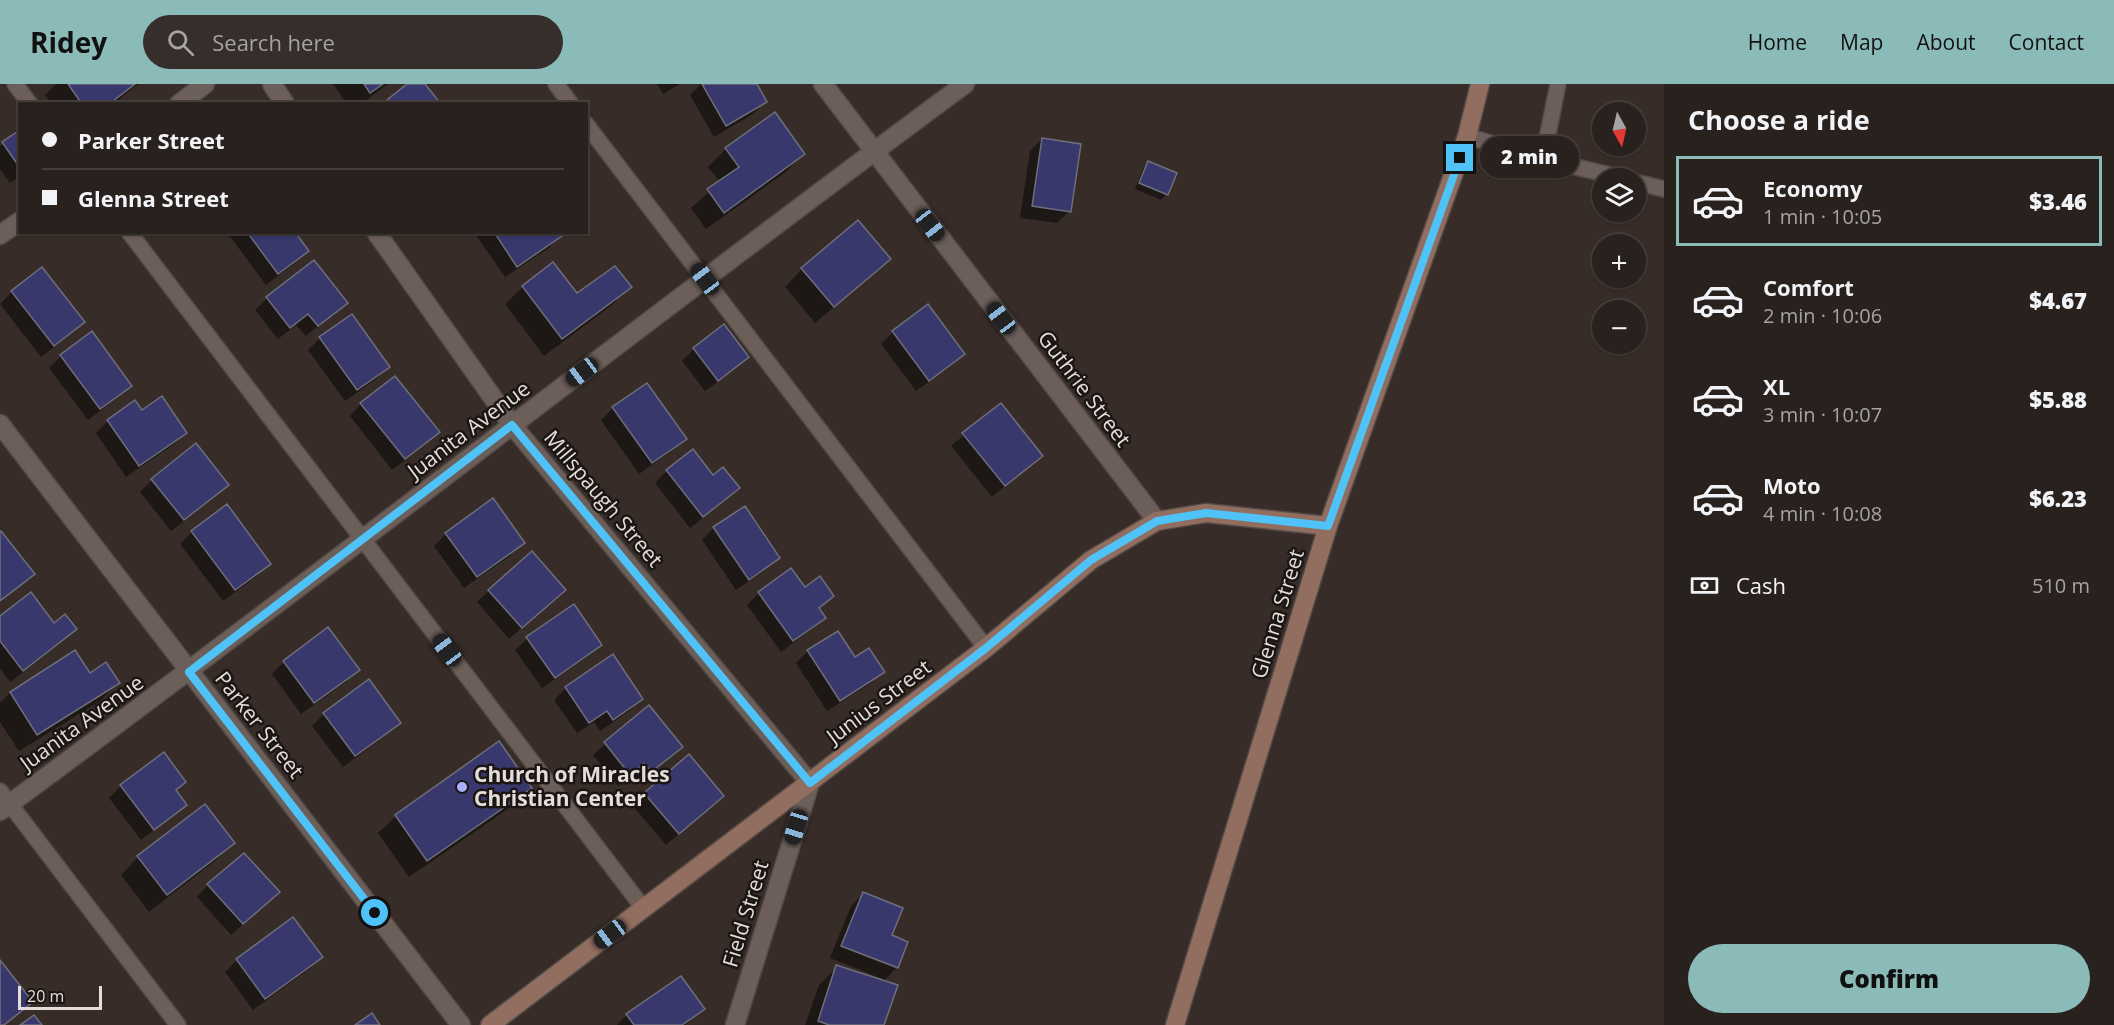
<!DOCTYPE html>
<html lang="en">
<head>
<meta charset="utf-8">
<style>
	body { margin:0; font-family:"Open Sans",sans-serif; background:#352e2b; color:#f1f3f6; height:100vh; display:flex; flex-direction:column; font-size:22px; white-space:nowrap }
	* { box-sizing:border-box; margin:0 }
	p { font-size:20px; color:#a5a3a4 }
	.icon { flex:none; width:33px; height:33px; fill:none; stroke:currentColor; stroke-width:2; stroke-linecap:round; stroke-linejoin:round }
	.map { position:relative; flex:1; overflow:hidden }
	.details { display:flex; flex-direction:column; background:#29211e; width:450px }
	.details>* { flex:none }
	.banner { position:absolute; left:18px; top:18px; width:570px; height:132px; border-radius:0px; box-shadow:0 2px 4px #0004,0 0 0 2px #453e3c; display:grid; align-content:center; height:132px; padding:0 24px; background:#29211e }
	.needle { width:39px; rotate:172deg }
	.tools { position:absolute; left:1592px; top:18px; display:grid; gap:12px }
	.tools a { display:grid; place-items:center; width:54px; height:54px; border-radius:50%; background:#29211e; box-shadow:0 2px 4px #0004,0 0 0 2px #453e3c; font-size:30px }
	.scale { position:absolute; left:18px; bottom:15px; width:84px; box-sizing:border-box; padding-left:6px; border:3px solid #e4ddda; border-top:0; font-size:16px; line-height:21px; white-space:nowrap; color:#e4ddda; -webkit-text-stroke:4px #1b1614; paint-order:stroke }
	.end { position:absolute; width:27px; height:27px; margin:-14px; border:8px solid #4fc3f7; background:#111; box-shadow:0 0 0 3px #111 }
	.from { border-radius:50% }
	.bubble { position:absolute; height:42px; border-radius:21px; background:#29211e; box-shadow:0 2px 4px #0004,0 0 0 2px #453e3c; font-size:20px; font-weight:800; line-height:42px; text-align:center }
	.car { position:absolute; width:18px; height:36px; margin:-18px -9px; border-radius:8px; box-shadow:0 0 4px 2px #0007; background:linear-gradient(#222 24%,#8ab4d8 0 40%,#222 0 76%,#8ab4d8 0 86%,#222 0) }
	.banner b { display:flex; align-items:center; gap:21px; height:57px; font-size:22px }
	.banner b+b { border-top:2px solid #453e3c }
	.banner i { width:15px; height:15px; background:#f1f3f6 }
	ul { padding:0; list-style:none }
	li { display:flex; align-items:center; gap:18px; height:90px; margin:0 12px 9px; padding:0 12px; border:3px solid transparent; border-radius:0px }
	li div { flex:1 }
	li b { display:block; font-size:22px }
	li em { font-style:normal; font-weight:800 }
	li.selected { border-color:#8bbbb9 }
	li>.icon { width:54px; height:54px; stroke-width:1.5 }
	h2 { padding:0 24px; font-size:27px; line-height:72px }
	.pay { display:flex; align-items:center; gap:15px; height:66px; padding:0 24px; font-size:22px }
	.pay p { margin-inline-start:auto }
	.cta { display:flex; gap:12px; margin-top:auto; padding:12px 24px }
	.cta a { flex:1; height:69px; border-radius:36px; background:#8bbbb9; color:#111; font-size:24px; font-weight:800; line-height:69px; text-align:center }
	header { display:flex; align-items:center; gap:36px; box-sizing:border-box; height:84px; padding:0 30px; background:#8bbbb9; color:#111 }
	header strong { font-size:28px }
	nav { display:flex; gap:33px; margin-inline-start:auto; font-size:21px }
	.search { width:420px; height:54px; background:#352e2b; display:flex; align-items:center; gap:15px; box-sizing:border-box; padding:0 21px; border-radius:33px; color:#a5a3a4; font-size:22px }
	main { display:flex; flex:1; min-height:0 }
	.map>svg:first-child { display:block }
	.shadow { fill:#0007 }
	.building { fill:#38386d; stroke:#6e6f7b; stroke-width:1.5 }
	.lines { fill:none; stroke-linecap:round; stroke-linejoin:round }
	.lane-casing { stroke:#524945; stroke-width:18 }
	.street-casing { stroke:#524945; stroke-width:21 }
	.secondary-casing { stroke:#524945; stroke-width:21 }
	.lane { stroke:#6c5f5a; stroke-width:15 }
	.street { stroke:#6c5f5a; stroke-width:18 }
	.secondary { stroke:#916e5f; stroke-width:18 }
	.route { stroke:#4fc3f7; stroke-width:8 }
	.poi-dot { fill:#abaffb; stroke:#1b1614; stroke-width:2 }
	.labels { text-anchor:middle; stroke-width:5; stroke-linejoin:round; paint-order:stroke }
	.street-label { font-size:21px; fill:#e4ddda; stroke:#1b1614 }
	.poi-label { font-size:21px; font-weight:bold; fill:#e4ddda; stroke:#1b1614; text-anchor:start }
</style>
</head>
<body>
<header>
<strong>Ridey</strong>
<div class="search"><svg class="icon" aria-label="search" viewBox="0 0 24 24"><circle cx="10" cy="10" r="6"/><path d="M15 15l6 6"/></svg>Search here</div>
<nav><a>Home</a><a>Map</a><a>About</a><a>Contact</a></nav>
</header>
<main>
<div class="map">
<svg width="1664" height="941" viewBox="0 0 1664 941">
	<rect width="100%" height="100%" fill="#372c28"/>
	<g class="shadow">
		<path d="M56 0H138L113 20H51L45 11Z"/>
		<path d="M333 0H388L361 20H347Z"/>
		<path d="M657 0H680L663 10Z"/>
		<path d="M701 0H755L765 18 753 30 714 53 690 11Z"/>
		<path d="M20 48V92L10 99 0 85V62Z"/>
		<path d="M1042 55 1069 127 1057 139 1020 134 1030 67Z"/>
		<path d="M726 65 803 70 786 88 706 145 691 124 720 98 708 83Z"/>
		<path d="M1149 79 1166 110 1161 116 1135 105 1143 85Z"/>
		<path d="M231 148H293L307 167 295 179 266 201 229 151Z"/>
		<path d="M478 148H558L560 152 549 164 505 193 476 151Z"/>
		<path d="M889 175 871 192 815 239 785 203 802 185Z"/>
		<path d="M523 203 577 212 630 203 612 221 544 272 505 220Z"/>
		<path d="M12 208 83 238 71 250 41 273 0 220Z"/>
		<path d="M267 214 346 219 306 252 296 241 278 255 255 226Z"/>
		<path d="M928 223 963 270 951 282 916 307 881 260 893 248Z"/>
		<path d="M723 242 747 273 735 285 705 307 682 277 694 265Z"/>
		<path d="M320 254 388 283 376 295 345 317 308 266Z"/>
		<path d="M61 272 130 302 118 313 88 336 49 284Z"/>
		<path d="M361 320 438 348 426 360 392 386 350 332Z"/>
		<path d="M1000 321 1041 371 992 413 951 362Z"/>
		<path d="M613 324 685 354 673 366 639 390 601 336Z"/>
		<path d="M142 328 185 349 173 361 126 393 96 349 108 337Z"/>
		<path d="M667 387 713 393 738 404 726 416 690 444 655 399Z"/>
		<path d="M152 396 227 401 215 413 171 447 140 408Z"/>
		<path d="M492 417 523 459 511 471 464 504 434 462 446 450Z"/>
		<path d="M227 422 269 480 257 492 223 517 180 460 192 448Z"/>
		<path d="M744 424 778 474 766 486 736 506 702 456 714 444Z"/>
		<path d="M0 450 33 490 0 519Z"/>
		<path d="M791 486 805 505 832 512 818 526 824 534 812 545 781 568 747 521 759 509Z"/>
		<path d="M564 506 509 555 477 518 489 507Z"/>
		<path d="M0 533 54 541 75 545 63 557 10 598 0 584Z"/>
		<path d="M328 546 358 586 346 598 301 630 272 590 284 578Z"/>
		<path d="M527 555 600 560 589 572 542 604 515 566Z"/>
		<path d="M808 567 855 575 883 588 871 599 827 627 796 579Z"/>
		<path d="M118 599 100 617 19 667 0 638V619L10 609Z"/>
		<path d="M566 604 641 615 629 627 600 647 594 638 577 649 554 616Z"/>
		<path d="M649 623 681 663 638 699 631 690 618 702 593 671Z"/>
		<path d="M324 630 399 639 387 650 343 683 312 642Z"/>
		<path d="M184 698 175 707 185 720 173 732 141 756 109 714 121 702Z"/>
		<path d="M530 704 512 722 409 793 378 749 396 732Z"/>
		<path d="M645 710 710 723 666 761 633 722Z"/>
		<path d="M233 758 216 776 149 828 121 791 138 773Z"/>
		<path d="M208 801 266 820 231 851 197 813Z"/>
		<path d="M863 810 890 852 906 858 896 884 885 896 830 874 851 822Z"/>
		<path d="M292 835 321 873 309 885 253 926 225 888 237 876Z"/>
		<path d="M837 883 883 941H805L819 901Z"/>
		<path d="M703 925 685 941H617L627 931Z"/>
	</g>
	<g class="building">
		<path d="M68 0H135L109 20H82Z"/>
		<path d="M364 0H383L370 9Z"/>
		<path d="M407 0H425L441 20H389L387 16Z"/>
		<path d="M702 0H757L767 18 726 42Z"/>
		<path d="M775 28 805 70 724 129 707 105 739 83 725 64Z"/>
		<path d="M20 46V84L2 58Z"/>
		<path d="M1042 54 1081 60 1071 128 1032 122Z"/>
		<path d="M1148 77 1177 89 1168 111 1139 99Z"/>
		<path d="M858 136 891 175 834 223 801 184Z"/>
		<path d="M247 148H295L309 167 278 190Z"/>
		<path d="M494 148H560L562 152 517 183Z"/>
		<path d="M314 176 348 219 318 242 308 230 290 244 266 213Z"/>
		<path d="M553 178 577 209 615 182 632 203 562 255 522 202Z"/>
		<path d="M42 183 85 238 54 262 11 207Z"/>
		<path d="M928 220 965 270 929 297 892 247Z"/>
		<path d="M352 230 390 283 357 306 319 253Z"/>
		<path d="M724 240 749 273 718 297 693 264Z"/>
		<path d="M92 247 132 302 100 325 60 271Z"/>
		<path d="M395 292 440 348 405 375 360 319Z"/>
		<path d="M647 299 687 355 652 379 612 323Z"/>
		<path d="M162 312 187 349 139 382 107 336 135 316 142 326Z"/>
		<path d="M1001 319 1043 372 1005 402 962 349Z"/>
		<path d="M196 359 229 401 184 436 151 395Z"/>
		<path d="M693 365 713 391 723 383 740 404 703 433 666 386Z"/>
		<path d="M493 414 525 459 477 493 445 449Z"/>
		<path d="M227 420 271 480 235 506 191 447Z"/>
		<path d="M745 422 780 474 749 496 713 443Z"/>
		<path d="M1 447 35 490 0 517V448Z"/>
		<path d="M532 467 566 506 522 544 488 506Z"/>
		<path d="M791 484 805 503 820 492 834 512 819 524 826 534 793 557 758 508Z"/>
		<path d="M31 508 54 539 65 530 77 545 23 587 0 557V532Z"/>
		<path d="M574 520 602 561 555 594 526 553Z"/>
		<path d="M328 543 360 586 314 619 283 577Z"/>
		<path d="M838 547 855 573 869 564 885 588 840 617 807 566Z"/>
		<path d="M75 566 90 589 106 578 120 599 37 651 10 608Z"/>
		<path d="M613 570 643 615 613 636 607 627 589 639 565 603Z"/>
		<path d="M369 595 401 639 355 672 323 629Z"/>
		<path d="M649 621 683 663 651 688 644 679 630 691 604 658Z"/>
		<path d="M499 657 532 704 427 777 395 731Z"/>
		<path d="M164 668 186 698 176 706 187 721 154 746 120 701Z"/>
		<path d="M689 670 724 712 679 750 644 709Z"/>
		<path d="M205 720 235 759 167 811 137 772Z"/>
		<path d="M244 769 280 808 243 840 207 800Z"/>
		<path d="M863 808 903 824 892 851 908 858 898 884 841 862Z"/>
		<path d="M293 833 323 873 265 915 236 875Z"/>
		<path d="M0 876 33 918 4 941H0Z"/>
		<path d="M836 881 898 901 884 941H829L818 937Z"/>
		<path d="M681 892 705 925 682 941H634L626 930Z"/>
		<path d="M372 929 380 941H355Z"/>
		<path d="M34 931 42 941H20Z"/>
	</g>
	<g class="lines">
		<g class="lane-casing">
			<g id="lane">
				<path d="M15 0 30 20"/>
				<path d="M556 0 571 20"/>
				<path d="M586 40 986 564"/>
				<path d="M1467 52 1543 75 1622 94"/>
				<path d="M1543 75 1558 0"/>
				<path d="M1635 98 1664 105"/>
				<path d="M129 148 644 825"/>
				<path d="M0 707 178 941"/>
			</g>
		</g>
		<g class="street-casing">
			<g id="street">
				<path d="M272 0 285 20"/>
				<path d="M823 0 1157 437"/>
				<path d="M179 20 205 0"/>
				<path d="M376 148 512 341 810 699 735 941"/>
				<path d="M0 151 20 137"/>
				<path d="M0 340 461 941"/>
				<path d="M0 727C325 488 641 239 965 0"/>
			</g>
		</g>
		<g class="secondary-casing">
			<g id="secondary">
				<path d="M490 941 986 564 1091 476 1157 437 1206 429 1328 442"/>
				<path d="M1175 941 1328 442 1467 52 1480 0"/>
			</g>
		</g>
		<use href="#lane" class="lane"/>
		<use href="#street" class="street"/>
		<use href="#secondary" class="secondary"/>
	</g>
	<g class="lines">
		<path class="route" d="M375 829 189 588 512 341 810 699 986 564 1091 476 1157 437 1206 429 1328 442 1460 74"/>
	</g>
	<circle class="poi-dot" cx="462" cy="703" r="6"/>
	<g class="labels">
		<g class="street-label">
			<text transform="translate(1084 305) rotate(53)" y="7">Guthrie Street</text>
			<text transform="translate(469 346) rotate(-37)" y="7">Juanita Avenue</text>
			<text transform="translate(603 415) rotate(50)" y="7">Millspaugh Street</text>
			<text transform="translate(1278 530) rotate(-73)" y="7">Glenna Street</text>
			<text transform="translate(879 618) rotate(-37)" y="7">Junius Street</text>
			<text transform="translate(82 639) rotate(-36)" y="7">Juanita Avenue</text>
			<text transform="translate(259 641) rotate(52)" y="7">Parker Street</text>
			<text transform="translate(746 830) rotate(-73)" y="7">Field Street</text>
		</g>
		<g class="poi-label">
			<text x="474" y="698">Church of Miracles<tspan x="474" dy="24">Christian Center</tspan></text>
		</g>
	</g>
</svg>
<div class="tools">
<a><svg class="needle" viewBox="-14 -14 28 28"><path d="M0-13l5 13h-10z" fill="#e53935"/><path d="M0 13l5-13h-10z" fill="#a5a3a4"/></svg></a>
<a><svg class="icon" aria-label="layers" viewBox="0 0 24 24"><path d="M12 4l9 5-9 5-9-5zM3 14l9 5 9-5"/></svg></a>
<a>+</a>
<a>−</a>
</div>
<div class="scale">20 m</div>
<i class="end from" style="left:375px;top:829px"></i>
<i class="end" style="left:1460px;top:74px"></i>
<div class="bubble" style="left:1480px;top:52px;width:99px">2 min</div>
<i class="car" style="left:930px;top:141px;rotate:142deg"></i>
<i class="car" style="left:705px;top:195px;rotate:323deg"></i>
<i class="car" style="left:1001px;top:234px;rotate:323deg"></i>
<i class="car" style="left:582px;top:288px;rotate:233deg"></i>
<i class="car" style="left:447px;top:566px;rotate:323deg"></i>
<i class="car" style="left:796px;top:743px;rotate:197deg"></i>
<i class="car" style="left:610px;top:850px;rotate:233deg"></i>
<div class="banner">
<b><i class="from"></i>Parker Street</b>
<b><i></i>Glenna Street</b>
</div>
</div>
<section class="details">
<h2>Choose a ride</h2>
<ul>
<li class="selected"><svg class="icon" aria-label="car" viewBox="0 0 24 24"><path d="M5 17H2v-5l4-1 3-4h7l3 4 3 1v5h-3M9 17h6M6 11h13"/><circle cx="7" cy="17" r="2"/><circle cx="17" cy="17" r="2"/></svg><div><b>Economy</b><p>1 min · 10:05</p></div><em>$3.46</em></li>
<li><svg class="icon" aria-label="car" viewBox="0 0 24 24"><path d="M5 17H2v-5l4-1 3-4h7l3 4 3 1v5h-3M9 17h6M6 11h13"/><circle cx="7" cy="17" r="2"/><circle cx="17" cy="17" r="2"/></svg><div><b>Comfort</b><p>2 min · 10:06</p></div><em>$4.67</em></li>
<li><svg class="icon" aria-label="car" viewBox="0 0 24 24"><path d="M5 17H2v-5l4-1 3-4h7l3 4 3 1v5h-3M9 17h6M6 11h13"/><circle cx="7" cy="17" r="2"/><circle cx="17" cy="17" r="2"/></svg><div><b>XL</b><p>3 min · 10:07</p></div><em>$5.88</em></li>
<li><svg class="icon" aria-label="car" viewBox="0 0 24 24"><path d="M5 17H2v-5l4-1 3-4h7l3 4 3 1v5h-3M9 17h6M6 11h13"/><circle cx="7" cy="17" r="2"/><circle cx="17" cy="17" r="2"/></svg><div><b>Moto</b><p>4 min · 10:08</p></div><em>$6.23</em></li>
</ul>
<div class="pay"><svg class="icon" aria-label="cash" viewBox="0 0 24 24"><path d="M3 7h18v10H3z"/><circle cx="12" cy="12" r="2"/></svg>Cash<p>510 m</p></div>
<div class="cta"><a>Confirm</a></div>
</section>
</main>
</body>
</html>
